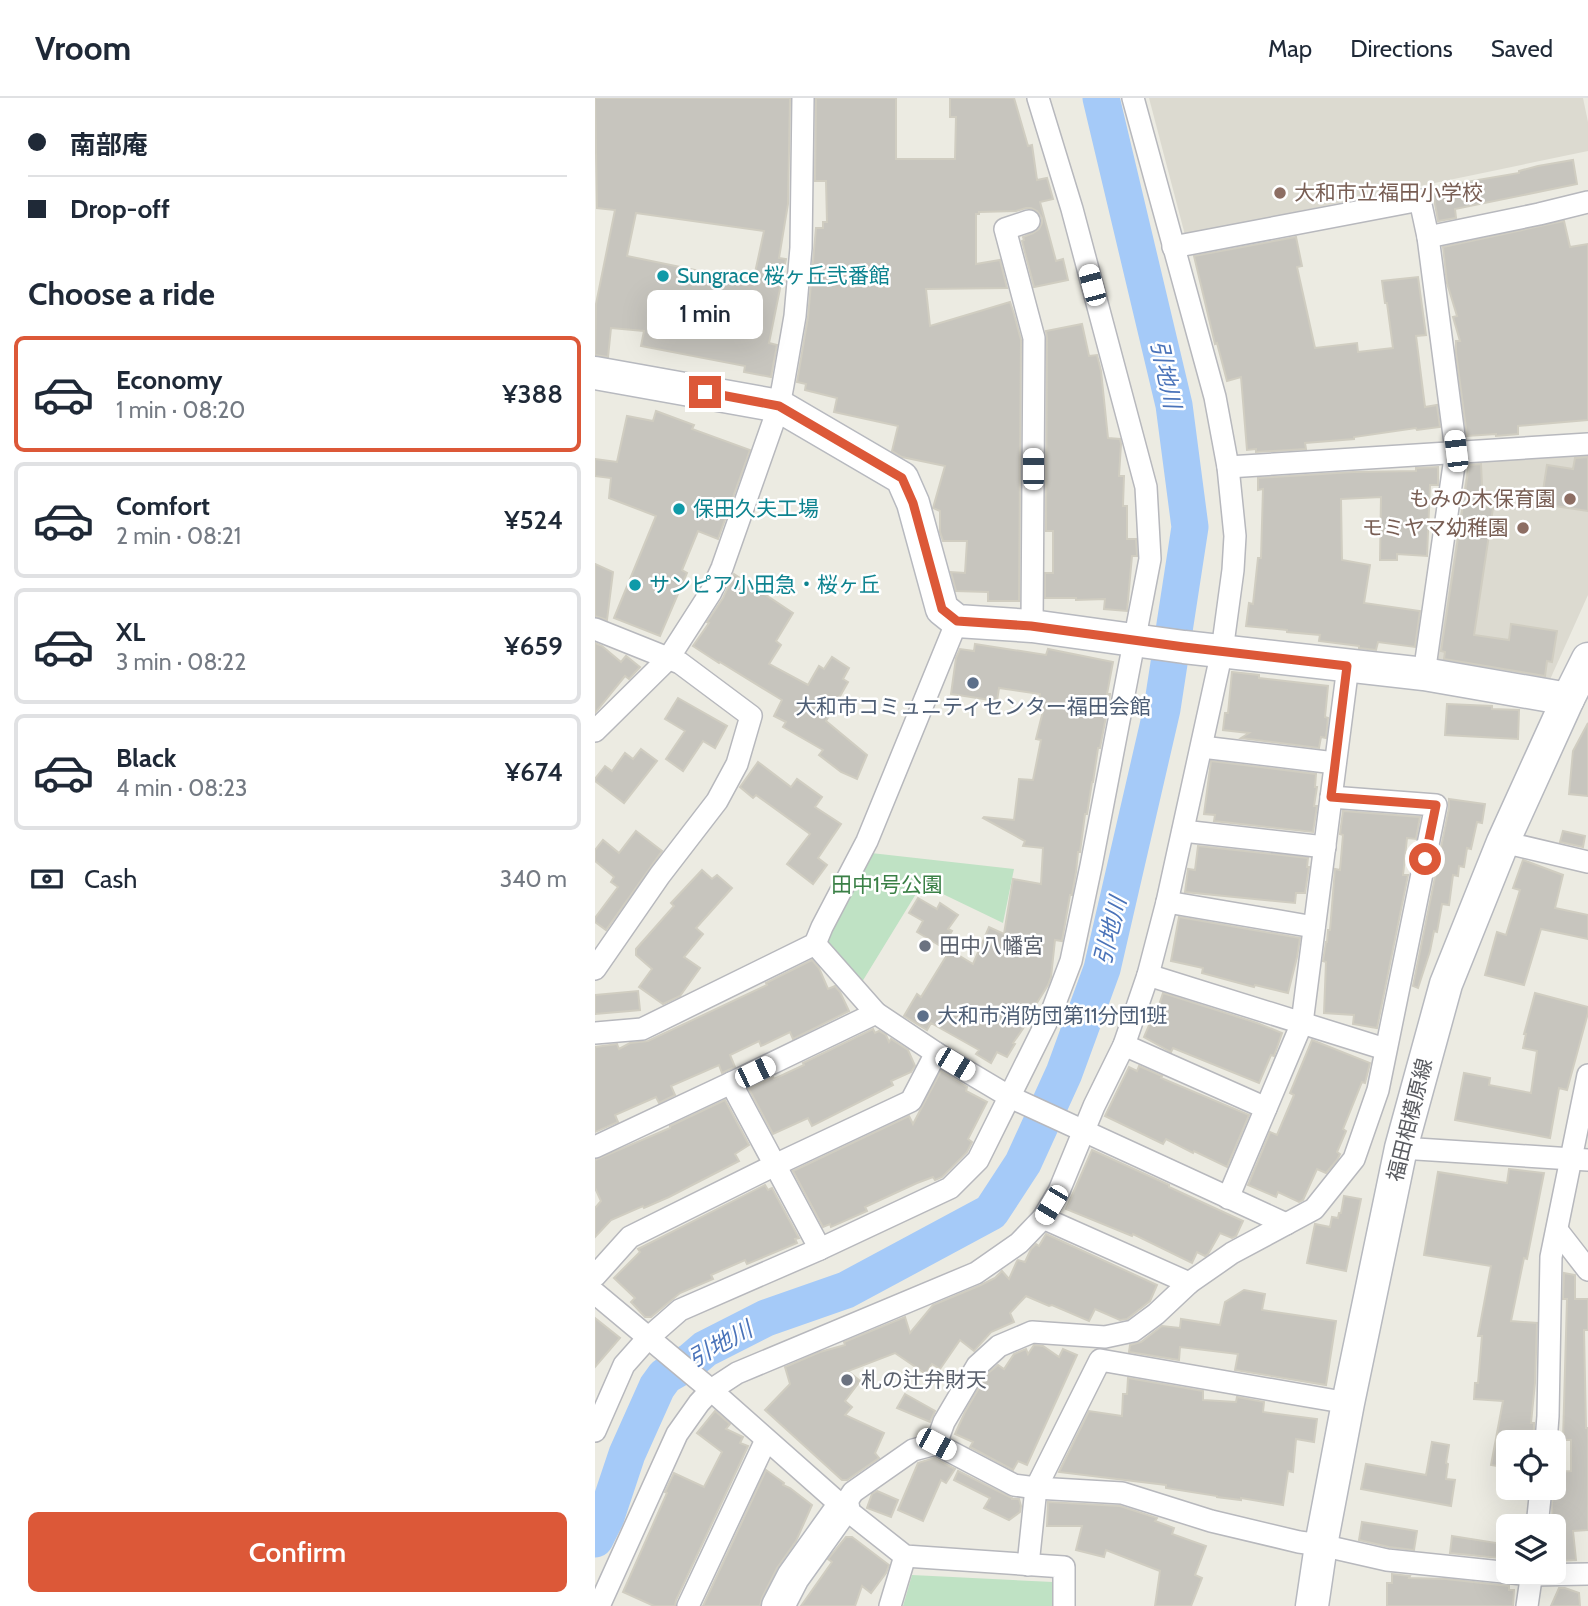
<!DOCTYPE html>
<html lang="en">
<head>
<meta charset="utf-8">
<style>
	body { margin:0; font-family:Cabin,"Noto Sans JP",sans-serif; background:#f6f6f7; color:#1f2937; height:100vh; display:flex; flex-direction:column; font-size:26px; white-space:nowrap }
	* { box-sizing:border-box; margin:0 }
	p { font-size:23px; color:#747a83 }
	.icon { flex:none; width:38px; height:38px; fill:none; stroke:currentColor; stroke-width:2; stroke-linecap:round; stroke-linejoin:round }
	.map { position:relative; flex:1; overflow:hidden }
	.drawer { display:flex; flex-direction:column; background:#fff; width:595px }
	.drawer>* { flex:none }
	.banner { display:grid; align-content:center; height:154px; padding:0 28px; background:#fff }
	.fabs { position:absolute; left:901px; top:1332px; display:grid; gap:14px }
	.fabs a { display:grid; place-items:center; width:70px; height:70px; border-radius:10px; background:#fff; box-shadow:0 7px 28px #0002; font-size:35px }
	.end { position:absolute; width:32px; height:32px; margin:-16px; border:9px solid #dc5838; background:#fff; box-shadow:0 0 0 4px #fff }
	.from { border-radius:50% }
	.bubble { position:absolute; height:49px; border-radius:10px; background:#fff; box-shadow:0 7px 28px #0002; font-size:23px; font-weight:600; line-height:49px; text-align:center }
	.car { position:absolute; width:21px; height:42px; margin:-21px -10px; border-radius:9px; box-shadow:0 0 5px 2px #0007; background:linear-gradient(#fff 24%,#345 0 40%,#fff 0 76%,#345 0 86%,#fff 0) }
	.banner b { display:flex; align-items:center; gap:24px; height:66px; font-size:26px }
	.banner b+b { border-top:2px solid #e0e1e3 }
	.banner i { width:18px; height:18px; background:#1f2937 }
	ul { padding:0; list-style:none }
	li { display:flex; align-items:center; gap:21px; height:116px; margin:0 14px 10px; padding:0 14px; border:4px solid #e0e1e3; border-radius:10px }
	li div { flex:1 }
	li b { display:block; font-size:26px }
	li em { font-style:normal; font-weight:600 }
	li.on { border-color:#dc5838 }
	li>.icon { width:63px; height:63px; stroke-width:1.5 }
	h2 { padding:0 28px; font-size:32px; line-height:84px }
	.pay { display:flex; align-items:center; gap:18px; height:77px; padding:0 28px; font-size:26px }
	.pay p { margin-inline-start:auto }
	.action { display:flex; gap:14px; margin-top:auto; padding:14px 28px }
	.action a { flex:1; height:80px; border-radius:10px; background:#dc5838; color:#fff; font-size:28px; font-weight:600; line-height:80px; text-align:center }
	header { display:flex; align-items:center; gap:42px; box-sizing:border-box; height:98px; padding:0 35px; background:#fff; border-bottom:2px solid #e0e1e3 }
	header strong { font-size:33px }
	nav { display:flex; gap:38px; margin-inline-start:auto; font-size:24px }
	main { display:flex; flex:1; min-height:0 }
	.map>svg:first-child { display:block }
	.education { fill:#dcdad0 }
	.green { fill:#bfe2c4 }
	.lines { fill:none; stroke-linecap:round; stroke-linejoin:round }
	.river { stroke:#a5caf8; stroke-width:37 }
	.building { fill:#c7c5be; stroke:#d0cdc1; stroke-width:2; fill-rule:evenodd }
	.street-casing { stroke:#b7b8bd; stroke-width:24 }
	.secondary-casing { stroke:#b7b9bf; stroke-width:35 }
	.street { stroke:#fff; stroke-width:21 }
	.secondary { stroke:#fff; stroke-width:32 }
	.route { stroke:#dc5838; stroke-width:9 }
	.education-dot { fill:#8d6e63; stroke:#fff; stroke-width:2.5 }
	.culture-dot { fill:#0f9aa8; stroke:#fff; stroke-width:2.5 }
	.service-dot { fill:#5c6f8a; stroke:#fff; stroke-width:2.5 }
	.worship-dot { fill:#6b7280; stroke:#fff; stroke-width:2.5 }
	.labels { text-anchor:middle; stroke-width:5; stroke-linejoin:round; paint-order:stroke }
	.education-label { font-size:21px; fill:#785e54; stroke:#fff; text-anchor:end }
	.culture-label { font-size:21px; fill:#0d838f; stroke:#fff; text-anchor:start }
	.service-label { font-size:21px; fill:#4e5e75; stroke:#fff }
	.park-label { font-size:21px; fill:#3a8046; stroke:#fff }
	.worship-label { font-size:21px; fill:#5b616d; stroke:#fff; text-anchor:start }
	.street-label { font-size:21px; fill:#5a5c61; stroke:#fff }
	.water-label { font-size:23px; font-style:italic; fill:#4a73b9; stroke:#fff }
</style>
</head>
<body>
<header>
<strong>Vroom</strong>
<nav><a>Map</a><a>Directions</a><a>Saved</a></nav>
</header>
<main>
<section class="drawer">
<div class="banner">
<b><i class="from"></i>南部庵</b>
<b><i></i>Drop-off</b>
</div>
<h2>Choose a ride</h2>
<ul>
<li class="on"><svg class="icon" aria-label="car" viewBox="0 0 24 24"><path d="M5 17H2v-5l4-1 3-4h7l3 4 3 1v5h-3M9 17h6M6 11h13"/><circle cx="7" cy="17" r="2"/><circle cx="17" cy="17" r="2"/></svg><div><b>Economy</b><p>1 min · 08:20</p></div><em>¥388</em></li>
<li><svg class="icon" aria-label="car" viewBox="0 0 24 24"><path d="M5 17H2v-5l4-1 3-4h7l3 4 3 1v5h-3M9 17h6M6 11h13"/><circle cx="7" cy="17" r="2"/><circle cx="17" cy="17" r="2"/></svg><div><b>Comfort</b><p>2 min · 08:21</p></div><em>¥524</em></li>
<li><svg class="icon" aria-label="car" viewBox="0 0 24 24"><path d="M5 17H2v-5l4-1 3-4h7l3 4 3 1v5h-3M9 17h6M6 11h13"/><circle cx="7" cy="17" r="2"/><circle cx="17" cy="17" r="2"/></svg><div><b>XL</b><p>3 min · 08:22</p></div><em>¥659</em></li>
<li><svg class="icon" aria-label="car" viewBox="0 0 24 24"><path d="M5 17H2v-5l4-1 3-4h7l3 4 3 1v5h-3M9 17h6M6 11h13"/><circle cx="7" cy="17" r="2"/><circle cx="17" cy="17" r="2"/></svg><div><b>Black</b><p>4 min · 08:23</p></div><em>¥674</em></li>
</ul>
<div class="pay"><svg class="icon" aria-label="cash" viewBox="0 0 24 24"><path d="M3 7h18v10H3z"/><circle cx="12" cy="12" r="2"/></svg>Cash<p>340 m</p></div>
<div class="action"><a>Confirm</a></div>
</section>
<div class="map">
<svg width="993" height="1508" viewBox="0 0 993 1508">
	<rect width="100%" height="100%" fill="#ecebe2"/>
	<g class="education">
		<path d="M554 0H988L993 24V53L590 137Z"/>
		<path d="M993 353V497L953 586 842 567 873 363Z"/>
	</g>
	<g class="green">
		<path d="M276 755 419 771 408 825 327 786 267 884 230 844Z"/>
		<path d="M317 1477 458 1484V1508H308Z"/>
	</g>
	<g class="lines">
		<path class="river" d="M0 1441 11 1419 32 1356 62 1289 70 1278 96 1263 110 1251 171 1220 251 1192 396 1114 428 1065 469 975 507 871 567 611 595 429 579 307 506 0"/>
	</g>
	<g class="building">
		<path d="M0 0H195L193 106 184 160 191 161 174 245 182 247 176 279 149 274 150 268 46 248 49 233 16 230 13 259 0 257 1 206 20 112 2 110ZM41 115 169 133 158 184 32 158Z"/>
		<path d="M221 0H301V61H360L361 19H355V0H419L433 48 437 47 442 82 452 80 458 101 445 104 461 163 468 161 473 182 439 189 427 143 429 142 428 139 438 135 444 131 447 125V120L442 113 436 110H431L421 113 384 114V116H381V166L405 162 412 190 331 191 335 228 415 204 419 216 426 242 424 503H393V494L361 493 356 474 370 475 372 443H348L345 434V413L338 410 350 368 307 359 297 353 303 328 239 314 242 300 210 292 211 286 202 284 213 219 221 130H228V124H232L231 83H220Z"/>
		<path d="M978 62 982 86 860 111 861 120 843 123 838 94 865 89V85L924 75V73L943 68Z"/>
		<path d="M969 123 975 149 993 146V322L923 328V336L901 338V336L872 338 861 255V243H865L858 219 862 218 852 185 848 149Z"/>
		<path d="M701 139 707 168 702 169 720 250 762 245 763 254 798 250 792 205H790L787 183 823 179 831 237 821 238 830 309 842 307 845 329 822 332 821 330 759 339V341L710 345 711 351 661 354V351L652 352 646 279 632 283 622 245 620 246 599 158Z"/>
		<path d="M487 226 494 258 502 257 506 273 513 340 525 341 526 346 524 378H529L528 408H532V441H541L542 458H537L532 513 509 511 510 501 481 502V500H450V475H458V433H451L452 240 451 233Z"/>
		<path d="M61 313 99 327 97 331 155 352 123 441 103 433 87 472 92 475 65 538 19 520 61 418 14 400 16 380 0 378V361L22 364 32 318 58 323Z"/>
		<path d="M993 359V413L946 406 952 367 978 371 980 360Z"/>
		<path d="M886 366 888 408 898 410 879 537 914 542 916 526 962 533 957 564 952 563 950 578 849 561 850 554 846 553 874 367Z"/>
		<path d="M843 369V387H835L832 458 802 456V462H785L786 399 746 401 747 462 775 467 769 505 825 513 820 549 783 544 781 552 764 550V548L724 543 725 537 692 534V532L651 528 654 505 658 506 663 460H666L668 391 663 392V380L758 374 821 373V370Z"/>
		<path d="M0 466 18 474 12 522 0 518Z"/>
		<path d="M139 476 198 515 181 543 186 547 174 566 213 587 224 568 229 571 237 559 254 570 248 581 253 584 231 623 272 657 262 681 246 674 224 657 228 652 188 629 191 624 179 618 187 602 125 564 124 565 98 548 114 525 112 524 128 500Z"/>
		<path d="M0 545 7 548 26 564 31 558 45 569 34 581 30 578 0 615Z"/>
		<path d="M380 546 451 557 453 551 518 564 512 596H515L514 603 505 650H503L498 684H497L492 716H490L485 754H483L481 774 477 797H475L467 843 460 842 456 879 453 887 430 924 432 925 418 945 420 946 412 959 402 954 396 965 381 956 384 952 336 925 332 932 309 918 322 896 326 899 355 852 378 866 394 829 409 836 418 781 446 786 448 750 428 748 430 743 388 720 389 719 419 722 424 681 438 682 446 642 441 641 448 613H443L445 596 404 590 402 603 356 596 361 560 365 551 379 553Z"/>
		<path d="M637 574 664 577V580L733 588 730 619 733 620 731 640 726 639 724 650 646 640 654 635 628 632 630 615H633Z"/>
		<path d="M83 600 132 628 120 650 108 643 88 673 71 661 90 633 70 621Z"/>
		<path d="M852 606 897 608V611L924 612 923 641 850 637Z"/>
		<path d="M993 625V698L974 696 978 653Z"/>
		<path d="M46 651 62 663 29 705 0 683V681L10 668 17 673 30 655 38 661Z"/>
		<path d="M616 663 721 676 720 689H722L719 708H722L718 734 619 723 620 717 609 716Z"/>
		<path d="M163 664 196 689 202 681 227 699 220 709 246 726 223 760 232 767 218 786 192 766 215 736 161 697 158 700 145 689Z"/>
		<path d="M854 701 890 706 887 725 882 724 876 751 872 750 869 769 864 768 863 778 858 777 854 807 847 806 842 834 839 833 835 853 823 890 818 888 854 710Z"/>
		<path d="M748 713 825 719 821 741 812 740 808 777H813L782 930 758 926 759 917 729 915 731 864 728 863 731 844H732L733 832H735L740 771 745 772 748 737 745 736Z"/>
		<path d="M41 733 67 753 11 832 0 824V820L23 789 16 784 19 779 0 763V752L8 742 24 755Z"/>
		<path d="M968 733 990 738 988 749 965 744Z"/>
		<path d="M603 748 713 760 712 769H714L710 795H701L700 805 590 794 593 771 600 772Z"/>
		<path d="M928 762 968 777 960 810 993 817V841L946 831 929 887 890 877 902 834 911 837 925 792 918 790Z"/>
		<path d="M107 772 117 781 122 777 137 790 101 830 108 836 89 859 105 870 85 898 68 906 44 889 57 871 41 857V851L79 808 76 805Z"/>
		<path d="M323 800 342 811 345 805 363 817 353 831 357 833 347 849 322 834 328 823 314 815Z"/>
		<path d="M584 819 705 840 702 859 693 895 660 887 659 889 607 875 608 870 576 863Z"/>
		<path d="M217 862 224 870 233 891 240 888 245 894 254 913 198 941 195 934 166 948 164 943 135 957 140 969 127 975 124 967 76 988 80 997 64 1005 61 999 20 1017 23 1024 0 1034V949L22 946 24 951 35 945 53 943 172 887 171 885Z"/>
		<path d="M43 893 45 912 0 916V897Z"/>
		<path d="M568 895 662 925 687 935 679 958 676 957 664 985 578 950 576 954 549 939 558 918 560 919Z"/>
		<path d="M940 895 993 909V915L972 992 964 990 955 1040 860 1022 869 975 895 980 894 987 936 995 942 953 928 950 931 936H929Z"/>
		<path d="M278 931 280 935 284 933 291 937 294 944 296 941 313 952 320 968 316 974 296 983 298 987 217 1028 213 1020 178 1036 154 991 178 979 179 981 209 967 208 965Z"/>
		<path d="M717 942 775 965 770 985 767 984 748 1031 751 1033 742 1054 745 1056 742 1062 731 1075 722 1071 708 1102 704 1104 683 1094 681 1099 653 1087 675 1034 682 1037 699 997 695 995Z"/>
		<path d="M544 968 567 978 566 980 654 1017 632 1069 599 1053 598 1055 571 1041 568 1046 510 1018 534 969 542 973Z"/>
		<path d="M346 973 372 989 371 993 392 1004 373 1041 377 1044 372 1054 347 1079 340 1082 338 1079 322 1085 270 1109 272 1113 236 1129 235 1126 228 1129 198 1073 314 1018 318 1026Z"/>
		<path d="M130 1002 154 1047 140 1056 144 1063 74 1099 49 1110 48 1108 16 1122 0 1139V1110L6 1103 0 1090V1062L75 1030V1028Z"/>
		<path d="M497 1052 574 1087V1089L648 1123 641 1138 637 1140 625 1135 613 1156 610 1158 602 1154 597 1165 538 1136 537 1138 471 1111Z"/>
		<path d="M914 1071 949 1075 932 1161 929 1160 916 1223 942 1225 940 1285 936 1325H939V1333L937 1344H914V1370L896 1367 908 1303 879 1301 880 1285H883L887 1238H883L896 1168 829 1157 843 1074 912 1085Z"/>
		<path d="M170 1087 173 1092 177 1090 204 1140 200 1141 202 1145 152 1166 150 1162 116 1177 118 1181 85 1195 56 1219H50L36 1204 40 1200 19 1180 45 1154 43 1151Z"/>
		<path d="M749 1098 766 1101 751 1173 712 1165 720 1126 735 1129 737 1119 743 1120 744 1115H746Z"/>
		<path d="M451 1136 562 1187 555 1203 532 1221 525 1222 500 1211 494 1223 457 1207 454 1208 431 1198 415 1215 419 1224 396 1234 379 1253 365 1242 345 1271 337 1266 331 1276 300 1255 253 1273 265 1283 250 1303 257 1309 250 1317 289 1335 280 1355 284 1360 252 1382H247L170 1312 195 1286 190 1269 225 1254 250 1247 249 1244 310 1219 315 1235 338 1207 386 1187 400 1180 407 1173 414 1181 422 1163 423 1162 430 1164 436 1151 441 1146 444 1148Z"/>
		<path d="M969 1175 980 1177V1201H993V1232H989L991 1330H993V1432L978 1433 981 1462 959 1463 957 1407 959 1374 976 1373V1342H968L972 1201H968Z"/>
		<path d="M649 1192 670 1196 667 1212 741 1223 731 1287 640 1272 643 1256 585 1249 584 1262 534 1254 535 1247 546 1244 567 1228 585 1230 586 1221 625 1227 630 1204Z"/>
		<path d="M0 1220 25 1240 0 1269Z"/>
		<path d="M439 1247 448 1248 464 1259 468 1251 482 1257 432 1367 423 1363 418 1372 375 1349 378 1344 360 1336 370 1314 392 1276 403 1267 409 1271 419 1256 431 1251 433 1256Z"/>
		<path d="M533 1280 608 1293V1302L641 1304 642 1299 669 1304 668 1314 722 1321 719 1344 701 1341 698 1374 693 1373 688 1407 646 1400V1402L622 1399V1398L571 1390V1387L464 1374 494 1313 527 1318 528 1296H532Z"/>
		<path d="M310 1296 340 1313 335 1324 302 1310Z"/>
		<path d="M120 1313 135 1326 131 1331 148 1339 145 1345 153 1348 81 1502 80 1508H59L28 1494 72 1395 70 1394 79 1375 109 1389 127 1354 102 1335Z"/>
		<path d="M837 1344 854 1347 851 1365 853 1366 851 1381 860 1382 856 1408 766 1391 771 1366 831 1377Z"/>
		<path d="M339 1360 360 1371 351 1385 346 1382 328 1423 303 1412 323 1365Z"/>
		<path d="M171 1372 189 1385 188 1387 195 1390 217 1407 201 1443 182 1470 167 1500 165 1508H108Z"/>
		<path d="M363 1373 417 1400V1401H424L426 1408 425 1414 414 1422 389 1410 395 1400 359 1382Z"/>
		<path d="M282 1393 303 1402 296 1419 272 1410 277 1396Z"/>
		<path d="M453 1404 525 1408 562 1420 560 1423 579 1430 577 1436 611 1448 600 1477 607 1480 596 1508H560L565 1473 511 1452 509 1459 481 1452 487 1428H452Z"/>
		<path d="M767 1424 822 1433 819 1452 794 1449 764 1442Z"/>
		<path d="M857 1438 914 1447V1461L855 1455Z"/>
		<path d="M251 1439H257L294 1467 291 1475 276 1495 267 1488 260 1508H206L237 1464 233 1461Z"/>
		<path d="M797 1476 815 1478 814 1480 851 1481 914 1488V1492H919L918 1508H792V1485H797Z"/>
		<path d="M964 1490H970L984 1495 985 1508H956Z"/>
	</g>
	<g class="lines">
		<g class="street-casing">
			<g id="street">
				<path d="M434 123 410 131 439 240 437 528"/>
				<path d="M833 139 944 116 993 104"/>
				<path d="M578 149 825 102 833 139 861 353 829 576"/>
				<path d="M633 369 993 346"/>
				<path d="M0 531 85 565 156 618 142 666 122 703 65 777 0 871"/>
				<path d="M0 633 73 561 116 494 127 470 184 308 188 287 200 218 206 150 208 0"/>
				<path d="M607 649 740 665"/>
				<path d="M588 733 730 749"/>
				<path d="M908 744 993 764"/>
				<path d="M572 804 719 829"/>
				<path d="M220 846 281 915 341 955 415 999 691 1126"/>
				<path d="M553 877 790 951"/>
				<path d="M0 935 47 931 220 846 227 829 272 743 362 523"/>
				<path d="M529 947 671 1010"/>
				<path d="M136 985 225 1151"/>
				<path d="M0 1049 136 985 281 915"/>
				<path d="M806 1050 993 1062"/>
				<path d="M633 1100 707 925 753 568"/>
				<path d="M448 1120 594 1185"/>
				<path d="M962 1132 993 1172"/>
				<path d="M0 1178 35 1139 180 1067 316 1003 341 955"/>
				<path d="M0 1195 116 1292 248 1409 310 1458 469 1469V1508"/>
				<path d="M0 1333 29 1267 53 1240 85 1212 225 1151 355 1090 383 1062 457 913 476 863 496 768 555 461 551 389 477 111 443 0"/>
				<path d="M951 1344 953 1318 956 1159 993 977"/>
				<path d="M341 1346 349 1324 382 1268 404 1248 437 1234 510 1239 538 1233 561 1216 594 1185 637 1155 719 1111 759 1061 783 992 841 707 736 699"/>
				<path d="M248 1409 258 1394 318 1352 341 1346 419 1387 441 1390 527 1395 616 1423 704 1444 726 1447 792 1462 936 1477 993 1476"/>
				<path d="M942 1428 946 1390"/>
				<path d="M433 1467 441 1390 505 1262 753 1305"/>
				<path d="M4 1508 82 1336 104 1305 116 1292 142 1275 381 1175 424 1145 448 1120 464 1093 499 1008 529 947 553 877 572 804 627 553 638 472 640 438 633 369 620 299 538 0"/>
				<path d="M93 1508 171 1342"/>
				<path d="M295 1508 310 1458"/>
				<path d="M932 1508 937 1474"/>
			</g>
		</g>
		<g class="secondary-casing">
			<g id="secondary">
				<path d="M0 275 184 308 307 380 318 405 347 511 362 523 437 528 589 549 829 576 973 601"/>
				<path d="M183 1508 198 1479 248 1409"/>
				<path d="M717 1508 726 1447 753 1305 806 1050 851 886 908 744 973 601 993 561"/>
			</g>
		</g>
		<use href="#street" class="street"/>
		<use href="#secondary" class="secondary"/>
	</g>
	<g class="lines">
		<path class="route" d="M110 294 184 308 307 380 318 405 347 511 362 523 436 528 589 549 752 568 736 699 841 707 830 761"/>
	</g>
	<g class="education-dot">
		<circle cx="685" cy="95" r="7"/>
		<circle cx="975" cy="401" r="7"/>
		<circle cx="928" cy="430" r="7"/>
	</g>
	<g class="culture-dot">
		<circle cx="68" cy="178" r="7"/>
		<circle cx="84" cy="411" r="7"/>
		<circle cx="40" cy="487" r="7"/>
	</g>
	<g class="service-dot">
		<circle cx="378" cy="585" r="7"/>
		<circle cx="328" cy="918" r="7"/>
	</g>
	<g class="worship-dot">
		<circle cx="330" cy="848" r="7"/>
		<circle cx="252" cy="1282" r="7"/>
	</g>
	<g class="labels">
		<g class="education-label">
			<text x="699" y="102" text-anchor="start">大和市立福田小学校</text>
			<text x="961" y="408">もみの木保育園</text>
			<text x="914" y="437">モミヤマ幼稚園</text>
		</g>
		<g class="culture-label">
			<text x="82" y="185">Sungrace 桜ヶ丘弐番館</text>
			<text x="98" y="418">保田久夫工場</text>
			<text x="54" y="494">サンピア小田急・桜ヶ丘</text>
		</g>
		<g class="service-label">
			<text x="378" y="616">大和市コミュニティセンター福田会館</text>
			<text x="342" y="925" text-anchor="start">大和市消防団第11分団1班</text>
		</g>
		<g class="park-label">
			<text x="292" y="794">田中1号公園</text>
		</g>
		<g class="worship-label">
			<text x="344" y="855">田中八幡宮</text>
			<text x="266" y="1289">札の辻弁財天</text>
		</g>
		<g class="street-label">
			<text transform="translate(815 1022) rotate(-76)" y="7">福田相模原線</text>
		</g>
		<g class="water-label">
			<text transform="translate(571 276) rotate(78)" y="8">引地川</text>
			<text transform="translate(515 833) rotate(-76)" y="8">引地川</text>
			<text transform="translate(125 1246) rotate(-29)" y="8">引地川</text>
		</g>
	</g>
</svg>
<div class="fabs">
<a><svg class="icon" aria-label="locate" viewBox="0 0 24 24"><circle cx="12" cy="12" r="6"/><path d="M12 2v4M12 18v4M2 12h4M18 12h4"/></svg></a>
<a><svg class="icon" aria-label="layers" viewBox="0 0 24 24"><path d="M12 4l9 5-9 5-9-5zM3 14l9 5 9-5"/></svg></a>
</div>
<i class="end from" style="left:830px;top:761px"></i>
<i class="end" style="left:110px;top:294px"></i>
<div class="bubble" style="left:52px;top:192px;width:116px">1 min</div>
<i class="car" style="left:497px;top:187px;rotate:345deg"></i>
<i class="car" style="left:861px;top:353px;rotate:353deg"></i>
<i class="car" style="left:438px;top:371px;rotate:0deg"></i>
<i class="car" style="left:360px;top:966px;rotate:121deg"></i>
<i class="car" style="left:160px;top:974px;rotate:64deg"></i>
<i class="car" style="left:456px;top:1107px;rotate:211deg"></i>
<i class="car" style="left:341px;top:1346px;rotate:118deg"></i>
</div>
</main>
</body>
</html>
